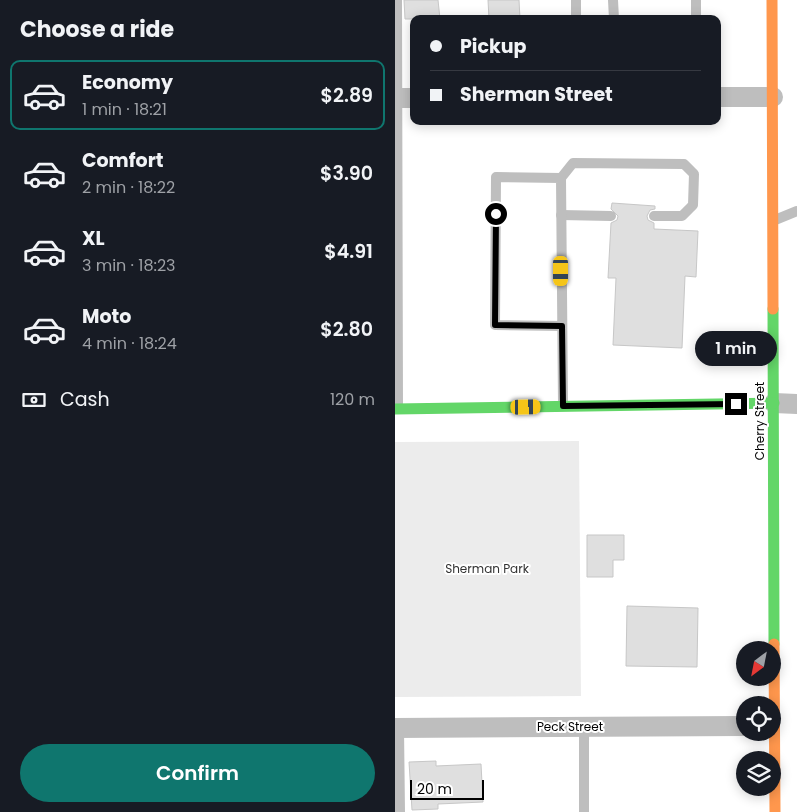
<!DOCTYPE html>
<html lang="en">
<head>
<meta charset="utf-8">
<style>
	body { margin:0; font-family:Poppins,sans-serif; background:#242831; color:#f1f3f6; height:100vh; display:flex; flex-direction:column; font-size:19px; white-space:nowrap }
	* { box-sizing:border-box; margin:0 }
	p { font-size:16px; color:#9ea1a6 }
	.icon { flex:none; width:28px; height:28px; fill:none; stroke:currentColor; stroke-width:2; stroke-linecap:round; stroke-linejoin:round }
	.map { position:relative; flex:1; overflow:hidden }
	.drawer { display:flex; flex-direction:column; background:#171b24; width:395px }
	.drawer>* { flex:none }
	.top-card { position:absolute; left:15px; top:15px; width:311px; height:110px; border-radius:10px; box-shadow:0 2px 12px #0003; display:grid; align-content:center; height:110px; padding:0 20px; background:#171b24 }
	.needle { width:32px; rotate:212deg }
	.controls { position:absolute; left:341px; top:641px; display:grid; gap:10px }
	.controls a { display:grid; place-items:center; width:45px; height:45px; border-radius:50%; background:#171b24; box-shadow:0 2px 12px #0003; font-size:25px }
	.scale { position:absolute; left:15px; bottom:12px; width:74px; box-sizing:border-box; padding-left:5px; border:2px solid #000; border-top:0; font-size:14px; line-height:18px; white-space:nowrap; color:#000; -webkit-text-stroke:4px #fff; paint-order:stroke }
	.end { position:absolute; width:22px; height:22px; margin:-11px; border:6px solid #000; background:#fff; box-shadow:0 0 0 2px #fff }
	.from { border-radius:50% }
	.bubble { position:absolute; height:35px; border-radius:18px; background:#171b24; box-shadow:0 2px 12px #0003; font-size:16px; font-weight:600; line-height:35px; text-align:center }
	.car { position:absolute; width:15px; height:30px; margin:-15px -8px; border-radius:6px; box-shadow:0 0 4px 1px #0007; background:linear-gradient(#f5c518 24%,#345 0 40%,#f5c518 0 76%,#345 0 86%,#f5c518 0) }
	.top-card b { display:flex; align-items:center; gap:18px; height:48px; font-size:19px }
	.top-card b+b { border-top:1px solid #363941 }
	.top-card i { width:12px; height:12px; background:#f1f3f6 }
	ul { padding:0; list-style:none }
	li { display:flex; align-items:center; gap:15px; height:70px; margin:0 10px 8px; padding:0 10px; border:2px solid transparent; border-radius:10px }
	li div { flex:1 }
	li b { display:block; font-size:19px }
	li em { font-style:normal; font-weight:600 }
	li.selected { border-color:#0f766e }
	li>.icon { width:45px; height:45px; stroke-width:1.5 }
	h2 { padding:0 20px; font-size:22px; line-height:60px }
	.pay { display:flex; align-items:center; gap:12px; height:55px; padding:0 20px; font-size:19px }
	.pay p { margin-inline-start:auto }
	.button { display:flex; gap:10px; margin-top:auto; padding:10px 20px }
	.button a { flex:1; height:58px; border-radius:30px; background:#0f766e; color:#fff; font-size:20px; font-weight:600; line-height:58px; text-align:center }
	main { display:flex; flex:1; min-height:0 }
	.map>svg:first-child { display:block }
	.green { fill:#ececec }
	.building { fill:#dfdfdf; stroke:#c7c7c7 }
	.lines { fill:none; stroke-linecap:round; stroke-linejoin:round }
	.lane { stroke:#bebebe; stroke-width:10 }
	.street { stroke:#bebebe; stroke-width:20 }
	.fast { stroke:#63d668; stroke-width:11 }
	.slow { stroke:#ff974d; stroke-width:11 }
	.route { stroke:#000; stroke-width:6 }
	.labels { text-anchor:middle; stroke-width:4; stroke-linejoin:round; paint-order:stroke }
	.street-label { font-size:12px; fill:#000; stroke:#fff }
	.park-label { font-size:12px; fill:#333; stroke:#fff }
</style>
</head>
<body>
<main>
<section class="drawer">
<h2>Choose a ride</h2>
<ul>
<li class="selected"><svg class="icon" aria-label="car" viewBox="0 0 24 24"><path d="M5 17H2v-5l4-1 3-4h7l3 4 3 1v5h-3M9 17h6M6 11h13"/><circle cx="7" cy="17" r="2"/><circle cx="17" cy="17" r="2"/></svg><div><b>Economy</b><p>1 min · 18:21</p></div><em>$2.89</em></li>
<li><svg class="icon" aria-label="car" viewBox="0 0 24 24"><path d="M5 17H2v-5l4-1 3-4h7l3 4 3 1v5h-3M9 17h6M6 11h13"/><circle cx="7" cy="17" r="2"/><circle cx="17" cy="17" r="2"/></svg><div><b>Comfort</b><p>2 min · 18:22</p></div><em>$3.90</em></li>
<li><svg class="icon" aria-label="car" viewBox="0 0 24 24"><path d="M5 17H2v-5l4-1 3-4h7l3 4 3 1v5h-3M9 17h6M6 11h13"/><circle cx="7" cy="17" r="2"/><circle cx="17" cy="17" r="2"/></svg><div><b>XL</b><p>3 min · 18:23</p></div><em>$4.91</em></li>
<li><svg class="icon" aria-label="car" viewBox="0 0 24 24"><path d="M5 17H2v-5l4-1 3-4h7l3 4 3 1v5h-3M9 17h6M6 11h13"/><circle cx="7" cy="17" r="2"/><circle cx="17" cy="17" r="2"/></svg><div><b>Moto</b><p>4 min · 18:24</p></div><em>$2.80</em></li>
</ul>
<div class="pay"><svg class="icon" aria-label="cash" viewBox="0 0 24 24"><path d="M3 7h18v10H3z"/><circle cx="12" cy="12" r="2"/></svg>Cash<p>120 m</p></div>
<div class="button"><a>Confirm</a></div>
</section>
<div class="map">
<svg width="402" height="812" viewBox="0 0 402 812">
	<rect width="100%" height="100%" fill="#fff"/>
	<path class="green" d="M184 441 186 696 0 697V442Z"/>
	<g class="building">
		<path d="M9 0H43L45 19H10Z"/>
		<path d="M93 0H124L125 19H94Z"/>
		<path d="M217 203 260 206V209L255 210 252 216 253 220 259 223V229L303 231 301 277 290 276 287 348 218 345 221 278H213L216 223 222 220 223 216 216 209Z"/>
		<path d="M192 535H229V560H218V577H192Z"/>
		<path d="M232 606 303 608 302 667 231 666Z"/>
		<path d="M41 761V766L86 764 88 802 43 804V809L17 810 14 762Z"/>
	</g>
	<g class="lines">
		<g class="lane">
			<path d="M2 0 3 409"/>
			<path d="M181 0V19"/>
			<path d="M218 0 219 19"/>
			<path d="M301 0V19"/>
			<path d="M166 178 178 163 289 164 299 174 298 205 287 216H259"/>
			<path d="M166 215 216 216"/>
			<path d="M380 220 402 211"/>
			<path d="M167 326 100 325 101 177 166 178 168 405"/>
			<path d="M189 727V812"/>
			<path d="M4 728 5 812"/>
		</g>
		<g class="street">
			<path d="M322 97H378"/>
			<path d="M0 98H19"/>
			<path d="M379 403 402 404"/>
			<path d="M0 728 350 726"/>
		</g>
		<g class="fast">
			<path d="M378 309 379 644"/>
			<path d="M0 409 379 403"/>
		</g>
		<g class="slow">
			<path d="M377 0 378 309"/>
			<path d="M379 644 380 812"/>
		</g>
	</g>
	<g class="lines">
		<path class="route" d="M101 214 100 325 167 326 168 406 341 404"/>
	</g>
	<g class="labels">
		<g class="street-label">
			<text transform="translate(365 421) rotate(-90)" y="4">Cherry Street</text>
			<text x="175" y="731">Peck Street</text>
		</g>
		<g class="park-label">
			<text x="92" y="573">Sherman Park</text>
		</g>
	</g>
</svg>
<div class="controls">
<a><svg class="needle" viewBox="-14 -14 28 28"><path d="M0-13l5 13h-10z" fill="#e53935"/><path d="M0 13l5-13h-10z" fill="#9ea1a6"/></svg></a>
<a><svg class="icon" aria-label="locate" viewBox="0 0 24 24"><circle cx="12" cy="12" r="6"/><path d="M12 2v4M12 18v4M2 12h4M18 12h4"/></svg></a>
<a><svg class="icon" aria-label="layers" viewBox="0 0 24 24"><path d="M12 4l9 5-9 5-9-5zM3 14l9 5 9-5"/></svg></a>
</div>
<div class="scale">20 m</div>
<i class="end from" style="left:101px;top:214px"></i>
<i class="end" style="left:341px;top:404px"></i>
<div class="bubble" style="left:300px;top:331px;width:82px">1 min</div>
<i class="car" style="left:166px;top:271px;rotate:180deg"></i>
<i class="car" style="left:131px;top:407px;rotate:89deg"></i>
<div class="top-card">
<b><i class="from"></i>Pickup</b>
<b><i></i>Sherman Street</b>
</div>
</div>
</main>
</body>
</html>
